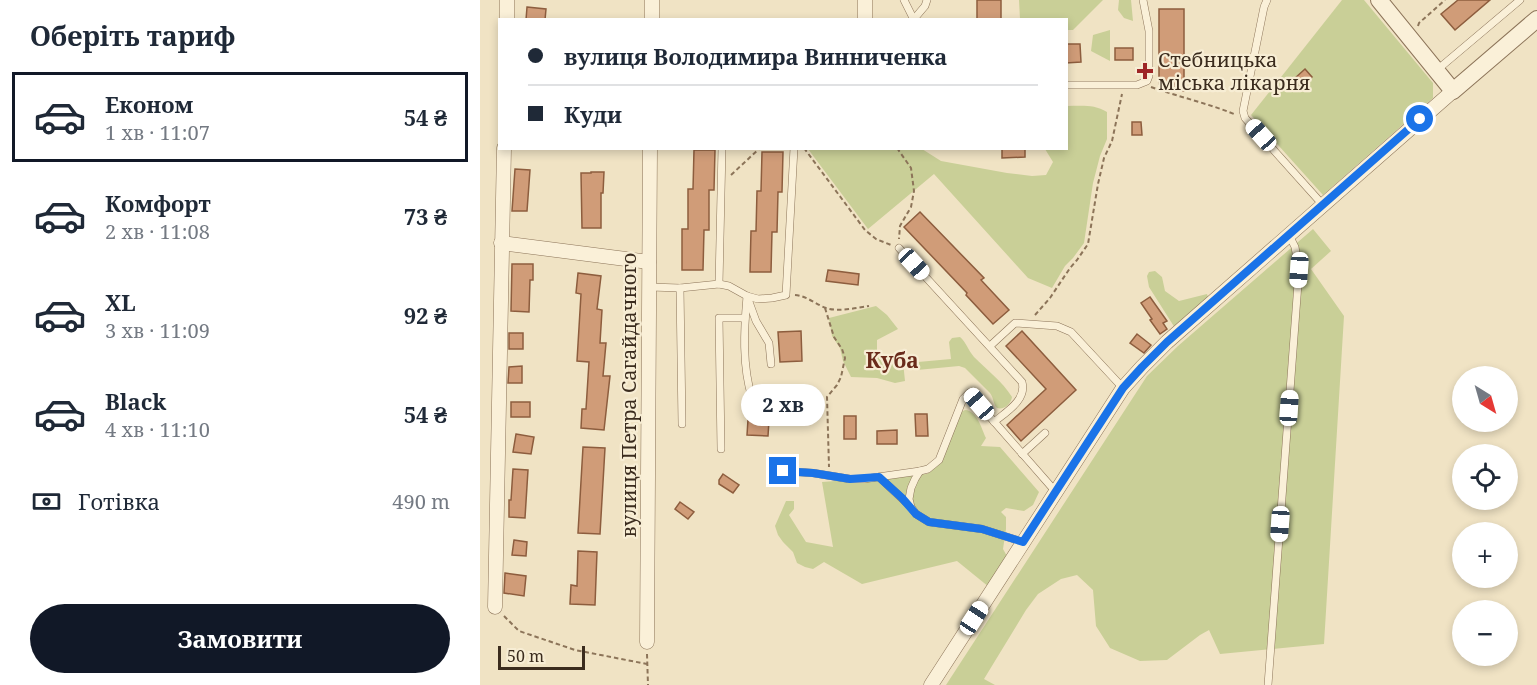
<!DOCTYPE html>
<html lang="uk">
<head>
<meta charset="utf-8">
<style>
	body { margin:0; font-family:"Noto Serif",serif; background:#f6f6f7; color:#1f2937; height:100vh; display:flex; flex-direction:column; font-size:22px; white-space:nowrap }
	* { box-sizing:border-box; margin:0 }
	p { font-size:20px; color:#747a83 }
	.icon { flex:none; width:33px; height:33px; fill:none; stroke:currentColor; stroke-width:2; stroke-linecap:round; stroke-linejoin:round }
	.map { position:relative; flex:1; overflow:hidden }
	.drawer { display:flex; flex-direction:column; background:#fff; width:480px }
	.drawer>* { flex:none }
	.hud { position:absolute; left:18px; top:18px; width:570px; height:132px; border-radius:0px; box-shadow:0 3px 9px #0003; display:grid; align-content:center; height:132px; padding:0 30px; background:#fff }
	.needle { width:39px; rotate:143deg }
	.controls { position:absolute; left:972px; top:366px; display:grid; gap:12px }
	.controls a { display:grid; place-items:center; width:66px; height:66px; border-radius:50%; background:#fff; box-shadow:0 3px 9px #0003; font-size:30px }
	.scale { position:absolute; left:18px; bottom:15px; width:87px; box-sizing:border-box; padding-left:6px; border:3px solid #3b2c1e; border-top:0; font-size:16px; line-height:21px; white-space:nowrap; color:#3b2c1e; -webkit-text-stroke:4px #f7edd4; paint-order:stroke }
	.end { position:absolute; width:27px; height:27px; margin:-14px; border:8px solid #1a73e8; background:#fff; box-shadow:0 0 0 3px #fff }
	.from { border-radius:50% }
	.bubble { position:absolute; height:42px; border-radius:21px; background:#fff; box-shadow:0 3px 9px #0003; font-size:20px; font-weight:700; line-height:42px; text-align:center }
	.car { position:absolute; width:18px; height:36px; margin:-18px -9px; border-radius:8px; box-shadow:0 0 4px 2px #0007; background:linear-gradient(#fff 24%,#345 0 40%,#fff 0 76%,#345 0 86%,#fff 0) }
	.hud b { display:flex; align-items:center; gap:21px; height:57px; font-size:22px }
	.hud b+b { border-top:2px solid #e0e1e3 }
	.hud i { width:15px; height:15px; background:#1f2937 }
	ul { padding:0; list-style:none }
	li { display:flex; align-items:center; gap:18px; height:90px; margin:0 12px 9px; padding:0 18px; border:3px solid transparent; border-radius:0px }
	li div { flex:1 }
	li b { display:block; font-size:22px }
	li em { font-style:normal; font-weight:700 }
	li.on { border-color:#111827 }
	li>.icon { width:54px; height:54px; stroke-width:1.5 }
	h2 { padding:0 30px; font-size:27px; line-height:72px }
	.pay { display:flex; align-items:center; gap:15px; height:66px; padding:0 30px; font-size:22px }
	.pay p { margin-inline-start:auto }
	.cta { display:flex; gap:12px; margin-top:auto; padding:12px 30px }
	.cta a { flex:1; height:69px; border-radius:36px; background:#111827; color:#fff; font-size:24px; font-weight:700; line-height:69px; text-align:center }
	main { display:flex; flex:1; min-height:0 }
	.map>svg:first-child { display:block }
	.green { fill:#c9cf97 }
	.building { fill:#d09c78; stroke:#8d5d3e; stroke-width:1.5 }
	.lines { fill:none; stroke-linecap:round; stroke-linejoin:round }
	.service-casing { stroke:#8c7459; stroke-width:8 }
	.minor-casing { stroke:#8c7459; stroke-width:15 }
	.tertiary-casing { stroke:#8c7459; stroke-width:18 }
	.path { stroke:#8c7459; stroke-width:2; stroke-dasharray:4.5 3; stroke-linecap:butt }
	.service { stroke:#faf0d8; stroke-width:7 }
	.minor { stroke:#faf0d8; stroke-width:14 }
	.tertiary { stroke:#faf0d8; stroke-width:16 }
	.route { stroke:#1a73e8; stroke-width:8 }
	.poi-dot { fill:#9e2627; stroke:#f7edd4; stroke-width:2 }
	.labels { text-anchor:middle; stroke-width:4.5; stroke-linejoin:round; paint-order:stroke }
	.poi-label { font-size:20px; fill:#3b2c1e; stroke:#f7edd4; text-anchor:start }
	.street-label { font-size:20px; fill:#3b2c1e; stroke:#f7edd4 }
	.neighbourhood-label { font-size:21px; font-weight:bold; fill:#6a2b1b; stroke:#f7edd4 }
</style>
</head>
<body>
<main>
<section class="drawer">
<h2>Оберіть тариф</h2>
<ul>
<li class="on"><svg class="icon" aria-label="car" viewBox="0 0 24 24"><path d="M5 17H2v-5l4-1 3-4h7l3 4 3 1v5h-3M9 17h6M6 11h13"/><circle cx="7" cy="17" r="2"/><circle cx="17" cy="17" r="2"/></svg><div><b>Економ</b><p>1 хв · 11:07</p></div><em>54 ₴</em></li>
<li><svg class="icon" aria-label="car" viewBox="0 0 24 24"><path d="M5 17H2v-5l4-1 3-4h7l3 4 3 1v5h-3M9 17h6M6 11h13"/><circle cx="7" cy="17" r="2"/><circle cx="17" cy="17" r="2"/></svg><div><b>Комфорт</b><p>2 хв · 11:08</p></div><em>73 ₴</em></li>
<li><svg class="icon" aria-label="car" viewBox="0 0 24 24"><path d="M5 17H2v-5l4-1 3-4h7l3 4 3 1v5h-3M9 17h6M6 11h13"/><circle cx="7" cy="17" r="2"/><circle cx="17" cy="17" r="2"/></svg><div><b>XL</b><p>3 хв · 11:09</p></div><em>92 ₴</em></li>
<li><svg class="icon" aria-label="car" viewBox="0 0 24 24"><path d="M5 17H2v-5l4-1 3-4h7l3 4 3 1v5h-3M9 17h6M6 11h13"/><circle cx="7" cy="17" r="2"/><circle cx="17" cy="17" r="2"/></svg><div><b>Black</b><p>4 хв · 11:10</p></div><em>54 ₴</em></li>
</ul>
<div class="pay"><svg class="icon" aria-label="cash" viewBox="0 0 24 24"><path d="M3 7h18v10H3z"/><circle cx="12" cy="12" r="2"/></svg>Готівка<p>490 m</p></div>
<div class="cta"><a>Замовити</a></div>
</section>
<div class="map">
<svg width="1057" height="685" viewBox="0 0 1057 685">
	<rect width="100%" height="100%" fill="#f0e3c4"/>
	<g class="green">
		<path d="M539 0H623L593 30H587L586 20 540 19Z"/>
		<path d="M639 0H651L653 21 644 18 638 10Z"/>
		<path d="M862 0H884L953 83V98L843 195 771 115Z"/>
		<path d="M630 30V61L611 51 613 35Z"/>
		<path d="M587 106C601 106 614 104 627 112V139L620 156 613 183 604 243 593 258 585 266 572 288 548 278 454 174 388 229 328 149H442L461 161 527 173 552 176 566 175 573 162 565 149 586 148Z"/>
		<path d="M833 229 851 251 831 269 864 316 844 644 740 654 729 630 720 635 687 660 660 661 630 648 616 626 613 590 597 575 581 579 558 594 546 610 504 679 515 685H466L667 376 698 346Z"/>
		<path d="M675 271 682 277 685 291 699 301 727 294 729 300 695 328 669 287 667 276 669 272Z"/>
		<path d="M396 306 407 315 418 329 397 340V355L404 365 423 362 425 381 415 383 397 378 371 377 363 361 360 348 352 336 349 318Z"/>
		<path d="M480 337C486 342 488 350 494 357 507 370 522 381 532 397 531 404 524 410 517 408 513 404 514 398 510 393L485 368 479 366 437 370 435 366 438 362 471 359 469 342 472 338Z"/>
		<path d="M485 410C497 411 501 427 506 438L501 446 520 447 559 492 553 505 544 511 526 508 521 512 526 517V529L523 549 528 558 509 587 477 561 382 584 344 562 333 569 325 567 317 563 313 552 303 542 298 535 295 526 306 501H314V509L309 515 326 542 353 547 342 482 447 474 461 462 481 412Z"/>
	</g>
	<g class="building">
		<rect x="497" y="0" width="24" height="20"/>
		<path d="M978 0H1010L975 30 961 14Z"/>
		<path d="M47 7 66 9 65 20H46Z"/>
		<path d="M679 9H704V91H695V84H679Z"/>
		<path d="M586 44H600L601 62 586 63Z"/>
		<rect x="635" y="48" width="18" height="12"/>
		<path d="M825 69 832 77 821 87 814 79Z"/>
		<path d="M652 122H661L662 135H652Z"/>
		<path d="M522 148H545V157L522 158Z"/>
		<path d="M214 150H235L234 190H229V230H224L223 270H202V229H208V189H213Z"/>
		<path d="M282 152H303L302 192H298L297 232H292L291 272H270L271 231H276L277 191H281Z"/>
		<path d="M35 169 50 170 47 211H32Z"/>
		<path d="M111 172H124L123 193H121V228H102L101 173H111Z"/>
		<path d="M440 212 504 278 501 280 529 310 513 324 486 295 487 293 424 227Z"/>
		<path d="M32 264H53V280H50L49 312 31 311Z"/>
		<path d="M348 270 379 274 378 285 346 281Z"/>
		<path d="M98 273 121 276 117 309 122 310 120 343H126L123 376H130L124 430 101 428 102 409H106L109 362 97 361 101 294 96 293Z"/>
		<path d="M670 297 687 321 683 323 687 329 680 334 670 320 672 319 661 303Z"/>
		<path d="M321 331 322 361 300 362 298 332Z"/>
		<path d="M542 331 596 390 541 441 527 425 566 389 526 346Z"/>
		<rect x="29" y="333" width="14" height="16"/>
		<path d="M657 334 671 345 664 353 650 343Z"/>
		<path d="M42 366V383H28L29 367Z"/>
		<path d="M280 387 291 388 288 436 267 435 269 404H279Z"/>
		<rect x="31" y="402" width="19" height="15"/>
		<path d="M435 414H447L448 436H436Z"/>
		<rect x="364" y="416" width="12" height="23"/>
		<path d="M417 430V444H397V431Z"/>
		<path d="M36 434 54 437 51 454 33 452Z"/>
		<path d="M103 447 125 448 120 534 98 533Z"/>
		<path d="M33 469 48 470 45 518 29 517V500H31Z"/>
		<path d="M243 474 259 485 253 493 239 484V480Z"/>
		<path d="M200 502 214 512 208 519 195 509Z"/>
		<path d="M34 540 47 542 46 556 32 555Z"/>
		<path d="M98 551 117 552 115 605 90 604 91 585 97 586Z"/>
		<path d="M25 573 46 576 44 596 24 593Z"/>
	</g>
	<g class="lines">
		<g class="service-casing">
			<g id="service">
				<path d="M424 0 434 20"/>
				<path d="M787 0 784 7 763 111 765 118 843 205"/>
				<path d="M434 19 445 6 447 0"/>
				<path d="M957 70 1040 0"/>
				<path d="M586 85H657L667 81 669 76V31L663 0"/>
				<path d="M419 248 542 382C547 400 526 412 514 422"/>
				<path d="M239 284 242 148"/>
				<path d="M170 287 200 288 239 284 249 286 267 296 278 299 292 298 306 295 314 148"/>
				<path d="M200 288 202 424"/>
				<path d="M267 296C264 330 262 365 272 398"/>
				<path d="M268 299 276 321 289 343 291 364"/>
				<path d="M510 346 535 323 577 326 591 332 643 388"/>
				<path d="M241 449 239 318H265"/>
				<path d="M542 454 565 433"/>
				<path d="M303 471 333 473 370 479H384L440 471"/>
				<path d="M399 477 429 505"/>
				<path d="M543 542 502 529 449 522 436 514 431 507 429 499 431 488 435 479 440 471 448 469 459 460 483 399 489 393 575 491"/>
				<path d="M788 685 819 270 815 247 809 235"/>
			</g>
		</g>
		<g class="minor-casing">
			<g id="minor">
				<path d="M385 0V20"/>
				<path d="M27 20V0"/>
				<path d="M172 20V0"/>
				<path d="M21 243 169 262"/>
				<path d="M15 607 24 148"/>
				<path d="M167 642 170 148"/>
				<path d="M451 685 643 388 662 367 687 342 973 91"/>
			</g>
		</g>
		<g class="tertiary-casing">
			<path id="tertiary" d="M899 0 973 91 1057 19"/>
		</g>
		<g class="path">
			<path d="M938 26 939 23 965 0"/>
			<path d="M671 87C699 97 727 103 754 114"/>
			<path d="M324 148 385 230 396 239 411 245"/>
			<path d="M417 148 431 168 434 191 431 207 420 226 419 239"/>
			<path d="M251 175 280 148"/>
			<path d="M315 295C327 296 335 304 346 308 358 312 376 308 389 306"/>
			<path d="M345 308 354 337 362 349 365 358 361 377 357 385 347 397 349 467"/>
			<path d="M555 315 570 298 590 268 597 260 608 244 618 184 624 158 632 141 642 94"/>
			<path d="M24 616 39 631 95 650 167 664"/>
			<path d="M167 654 168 685"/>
		</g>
		<use href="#service" class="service"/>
		<use href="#minor" class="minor"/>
		<use href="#tertiary" class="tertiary"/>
	</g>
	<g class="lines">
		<path class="route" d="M303 471 333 473 370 479 399 477 422 498 436 514 449 522 502 529 543 542 643 388 662 367 687 342 940 119"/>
	</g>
	<path class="poi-dot" d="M662 62h6v6h6v6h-6v6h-6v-6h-6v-6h6z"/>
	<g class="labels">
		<g class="poi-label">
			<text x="678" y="67">Стебницька<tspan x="678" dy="23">міська лікарня</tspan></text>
		</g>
		<g class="street-label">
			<text transform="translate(149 395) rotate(-90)" y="7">вулиця Петра Сагайдачного</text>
		</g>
		<g class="neighbourhood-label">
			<text x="412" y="368">Куба</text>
		</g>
	</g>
</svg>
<div class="controls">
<a><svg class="needle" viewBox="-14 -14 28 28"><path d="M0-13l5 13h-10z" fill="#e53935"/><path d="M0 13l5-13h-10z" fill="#747a83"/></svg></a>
<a><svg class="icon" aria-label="locate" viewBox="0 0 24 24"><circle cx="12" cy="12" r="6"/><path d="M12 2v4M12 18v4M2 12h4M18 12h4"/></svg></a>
<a>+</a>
<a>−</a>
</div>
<div class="scale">50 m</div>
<i class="end from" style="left:940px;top:119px"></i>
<i class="end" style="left:303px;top:471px"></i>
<div class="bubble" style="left:261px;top:384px;width:84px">2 хв</div>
<i class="car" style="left:781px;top:135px;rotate:318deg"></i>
<i class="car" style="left:434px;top:264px;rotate:137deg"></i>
<i class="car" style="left:819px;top:270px;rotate:184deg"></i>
<i class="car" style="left:499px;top:404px;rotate:319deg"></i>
<i class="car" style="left:809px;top:408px;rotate:4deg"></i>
<i class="car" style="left:800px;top:524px;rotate:184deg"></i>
<i class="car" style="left:494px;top:618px;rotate:33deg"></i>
<div class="hud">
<b><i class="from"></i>вулиця Володимира Винниченка</b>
<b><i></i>Куди</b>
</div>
</div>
</main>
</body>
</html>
